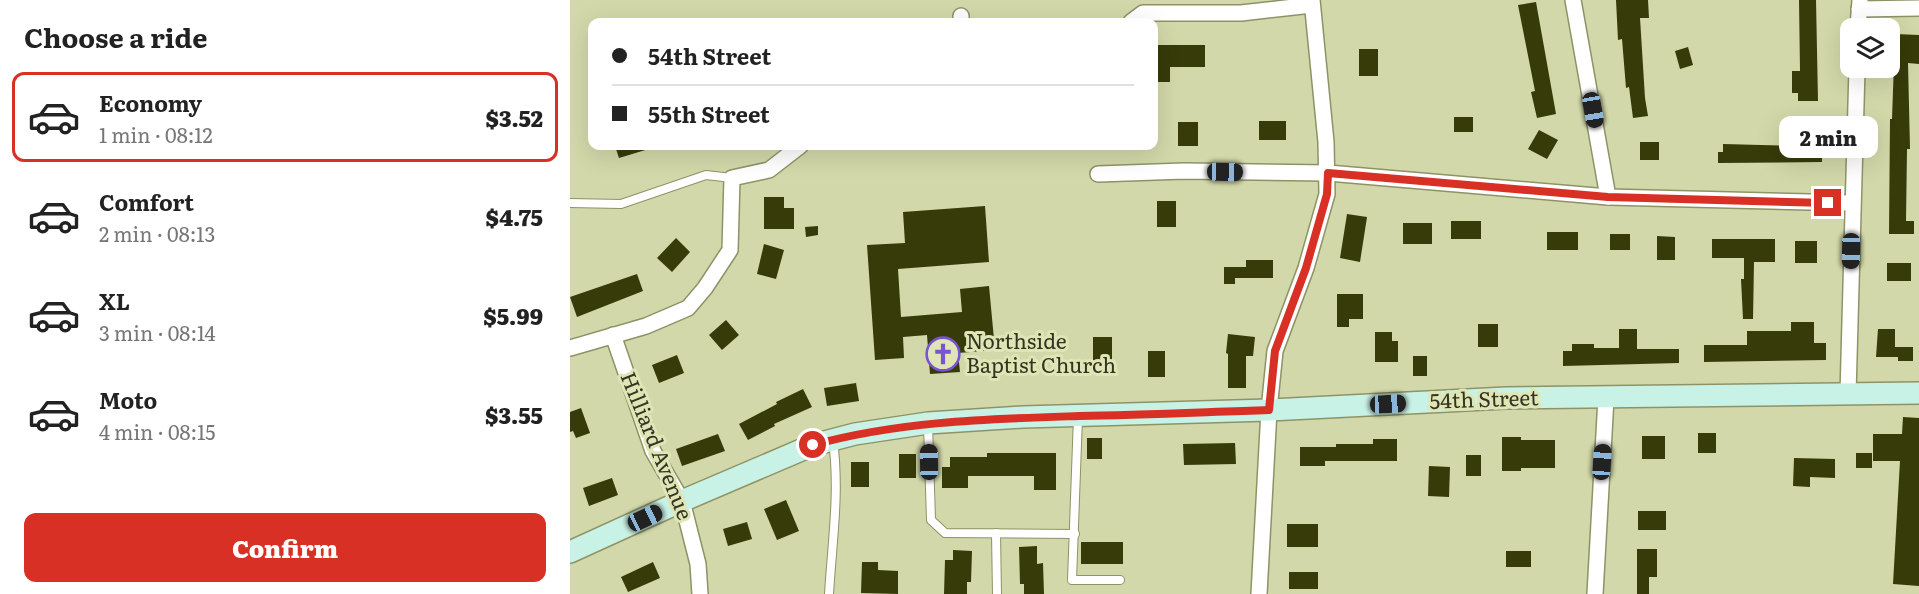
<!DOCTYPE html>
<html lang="en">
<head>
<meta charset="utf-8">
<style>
	body { margin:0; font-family:Literata,serif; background:#f2f2f2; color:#222; height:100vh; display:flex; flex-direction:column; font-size:22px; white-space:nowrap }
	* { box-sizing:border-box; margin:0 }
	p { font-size:20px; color:#767676 }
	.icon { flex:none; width:33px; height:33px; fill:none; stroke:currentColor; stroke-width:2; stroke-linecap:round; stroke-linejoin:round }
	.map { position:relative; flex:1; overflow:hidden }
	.sheet { display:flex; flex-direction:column; background:#fff; width:570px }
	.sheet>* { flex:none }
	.guide { position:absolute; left:18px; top:18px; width:570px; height:132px; border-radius:12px; box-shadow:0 6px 24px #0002; display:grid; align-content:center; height:132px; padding:0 24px; background:#fff }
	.tools { position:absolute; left:1270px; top:18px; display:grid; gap:12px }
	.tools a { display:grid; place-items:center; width:60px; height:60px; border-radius:12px; background:#fff; box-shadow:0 6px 24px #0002; font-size:30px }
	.end { position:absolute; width:27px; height:27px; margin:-14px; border:8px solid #d93025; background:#fff; box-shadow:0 0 0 3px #fff }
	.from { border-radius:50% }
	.bubble { position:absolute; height:42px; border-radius:12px; background:#fff; box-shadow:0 6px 24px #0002; font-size:20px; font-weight:800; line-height:42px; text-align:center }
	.car { position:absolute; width:18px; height:36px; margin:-18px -9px; border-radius:8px; box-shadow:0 0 4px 2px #0007; background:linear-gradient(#222 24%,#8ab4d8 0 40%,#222 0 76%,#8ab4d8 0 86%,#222 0) }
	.guide b { display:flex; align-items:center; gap:21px; height:57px; font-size:22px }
	.guide b+b { border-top:2px solid #e0e0e0 }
	.guide i { width:15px; height:15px; background:#222 }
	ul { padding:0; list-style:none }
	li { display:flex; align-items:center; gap:18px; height:90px; margin:0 12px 9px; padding:0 12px; border:3px solid transparent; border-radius:12px }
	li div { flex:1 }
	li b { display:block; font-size:22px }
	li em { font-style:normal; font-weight:800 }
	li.selected { border-color:#d93025 }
	li>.icon { width:54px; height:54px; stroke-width:1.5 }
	h2 { padding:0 24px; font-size:27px; line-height:72px }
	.cta { display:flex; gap:12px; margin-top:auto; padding:12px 24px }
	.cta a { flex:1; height:69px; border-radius:12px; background:#d93025; color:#fff; font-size:24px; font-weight:800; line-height:69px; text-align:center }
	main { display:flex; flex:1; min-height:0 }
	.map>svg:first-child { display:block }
	.building { fill:#373a09 }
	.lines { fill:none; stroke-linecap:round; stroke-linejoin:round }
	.lane-casing { stroke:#8e9367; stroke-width:10 }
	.street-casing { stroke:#8e9367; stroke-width:18 }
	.secondary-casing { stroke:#8e9367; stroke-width:24 }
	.lane { stroke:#fff; stroke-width:8 }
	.street { stroke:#fff; stroke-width:15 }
	.secondary { stroke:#c9f2e7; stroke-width:21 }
	.route { stroke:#d93025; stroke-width:8 }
	.labels { text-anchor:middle; stroke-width:6; stroke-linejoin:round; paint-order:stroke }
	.poi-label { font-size:21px; fill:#333523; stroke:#dfe5b5; text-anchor:start }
	.street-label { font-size:21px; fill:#333523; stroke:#dfe5b5 }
</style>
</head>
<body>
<main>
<section class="sheet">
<h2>Choose a ride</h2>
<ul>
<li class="selected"><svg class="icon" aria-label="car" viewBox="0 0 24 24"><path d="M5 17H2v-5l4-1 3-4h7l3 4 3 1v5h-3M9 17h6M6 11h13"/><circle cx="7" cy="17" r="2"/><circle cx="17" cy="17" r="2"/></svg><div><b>Economy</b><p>1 min · 08:12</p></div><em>$3.52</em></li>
<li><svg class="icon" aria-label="car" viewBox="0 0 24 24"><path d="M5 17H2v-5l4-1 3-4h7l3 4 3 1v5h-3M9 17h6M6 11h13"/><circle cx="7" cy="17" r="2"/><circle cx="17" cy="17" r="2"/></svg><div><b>Comfort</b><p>2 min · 08:13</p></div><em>$4.75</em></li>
<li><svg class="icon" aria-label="car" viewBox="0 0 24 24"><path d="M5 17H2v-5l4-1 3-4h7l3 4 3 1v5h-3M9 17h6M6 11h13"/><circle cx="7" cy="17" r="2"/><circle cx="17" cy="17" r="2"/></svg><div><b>XL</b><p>3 min · 08:14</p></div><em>$5.99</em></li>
<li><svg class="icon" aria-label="car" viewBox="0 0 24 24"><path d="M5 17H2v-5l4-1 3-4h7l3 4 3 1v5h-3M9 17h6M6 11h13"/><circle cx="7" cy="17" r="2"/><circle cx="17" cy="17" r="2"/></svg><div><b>Moto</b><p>4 min · 08:15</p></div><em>$3.55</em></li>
</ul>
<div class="cta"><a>Confirm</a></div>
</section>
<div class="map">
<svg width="1349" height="594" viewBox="0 0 1349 594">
	<rect width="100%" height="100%" fill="#d2d8a9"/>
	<g class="building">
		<path d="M1046 0H1078L1079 18H1070L1075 98 1078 116 1063 118 1059 87 1056 88 1052 39 1048 40Z"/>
		<path d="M1229 0H1246L1248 101H1228V93H1222V71H1230Z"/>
		<path d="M966 2 986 114 967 118 961 92 965 91 948 5Z"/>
		<path d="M1325 34 1349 35V64L1338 63 1340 149H1337L1336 221H1344V234H1319L1320 119H1322Z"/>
		<path d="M584 45H635V67H600V82H584Z"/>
		<path d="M1118 47 1123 65 1110 69 1105 51Z"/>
		<rect x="789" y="49" width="19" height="27"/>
		<rect x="884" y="117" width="19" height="15"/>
		<rect x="689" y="121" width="27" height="19"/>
		<rect x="608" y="122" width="20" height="24"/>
		<path d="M969 130 988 140 977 159 958 149Z"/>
		<rect x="1070" y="142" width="19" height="18"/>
		<path d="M1229 143H1252V162L1148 163V152H1153V144L1229 146Z"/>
		<path d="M45 146H81L82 148 49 158Z"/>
		<path d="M194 197H214V208H224V229H194Z"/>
		<rect x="587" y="201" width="19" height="26"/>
		<path d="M415 206 419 262 328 269 331 317 392 312 390 289 419 286 425 350 388 353 390 372 360 374 357 335 333 337 334 358 305 360 297 245 335 243 333 212Z"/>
		<path d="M777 214 797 217 790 262 770 258Z"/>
		<rect x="881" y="221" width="30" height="18"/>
		<rect x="833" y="223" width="29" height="21"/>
		<path d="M248 226V235L236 237 235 227Z"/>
		<rect x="977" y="232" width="31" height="18"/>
		<rect x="1040" y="234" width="20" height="16"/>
		<path d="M1087 236 1105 237V260H1087Z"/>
		<path d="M106 238 120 252 102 272 87 258Z"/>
		<path d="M1142 239H1205V262H1184L1183 319H1173L1171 279H1174V258H1142Z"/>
		<rect x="1225" y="241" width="22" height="22"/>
		<path d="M194 244 214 250 206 279 187 274Z"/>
		<path d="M676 260H703V278H665V284H654V267H676Z"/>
		<rect x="1317" y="263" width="24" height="18"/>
		<path d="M67 274 73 291 7 317 0 297Z"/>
		<path d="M767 294H793V319H779V327H767Z"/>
		<path d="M156 320 169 335 152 350 139 335Z"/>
		<path d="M1221 322H1244V343H1256V360L1134 362V345H1177V331H1221Z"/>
		<rect x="908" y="324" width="20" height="23"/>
		<path d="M1049 329H1067V349H1109V363L993 366V351H1002V344H1024V348H1049Z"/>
		<path d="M1308 329H1325V347H1343V361H1328V357H1306Z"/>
		<path d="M805 332H822V341H828V362H805Z"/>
		<path d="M658 334 685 337 683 356H676V388H658V354L656 353Z"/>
		<rect x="523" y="337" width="19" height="36"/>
		<rect x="578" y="351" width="17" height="26"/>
		<path d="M107 355 114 373 89 383 82 365Z"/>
		<rect x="843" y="356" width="14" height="20"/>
		<path d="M286 383 289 401 257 406 254 388Z"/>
		<path d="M233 389 242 407 204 424 205 426 178 440 169 424 207 404 206 402Z"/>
		<path d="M11 408 20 433 6 438 3 431 0 432V412Z"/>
		<path d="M1333 417 1349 418V586L1323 584 1330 461H1303V434H1332Z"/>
		<rect x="1128" y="433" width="18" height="20"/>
		<path d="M148 434 155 451 112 466 106 449Z"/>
		<rect x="1072" y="436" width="23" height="23"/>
		<path d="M932 437H951V440H985V468H951V471H932Z"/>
		<rect x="517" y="438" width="15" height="21"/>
		<path d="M803 439H827V461H755V466H730V447H766V444H803Z"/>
		<path d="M665 443 666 464 614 465 613 444Z"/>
		<path d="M417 453H486V490H464V476H398V488H372V467H380V457H417Z"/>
		<rect x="1286" y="453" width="16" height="15"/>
		<rect x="329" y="454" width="17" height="24"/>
		<rect x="896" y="455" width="15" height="21"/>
		<path d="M1224 458 1265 459V478L1240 477V487L1223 486Z"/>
		<rect x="281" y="462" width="18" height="25"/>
		<path d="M859 466 880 467 879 497 858 496Z"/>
		<path d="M42 478 48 495 19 506 13 488Z"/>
		<path d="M216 500 229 531 207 540 194 509Z"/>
		<rect x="1068" y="511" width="28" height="19"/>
		<path d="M177 522 182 539 158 546 153 529Z"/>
		<rect x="717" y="524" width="31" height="23"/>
		<rect x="511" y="542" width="42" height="22"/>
		<path d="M467 546V564L473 563 474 594H454V584H450L449 547Z"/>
		<path d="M1067 549H1087V577H1079V594H1067Z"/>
		<path d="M383 550 402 551 401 582H397V594H374L375 560H383Z"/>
		<rect x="936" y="551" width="25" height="16"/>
		<path d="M83 562 90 578 58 592 51 577Z"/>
		<path d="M292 562H308V570L328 571V594L291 593Z"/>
		<rect x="719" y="572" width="29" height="17"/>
	</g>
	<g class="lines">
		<g class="lane-casing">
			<g id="lane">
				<path d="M0 203 51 204 136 175 162 178"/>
				<path d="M508 417 502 580H550"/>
				<path d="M358 424 361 520 375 533 505 534"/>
				<path d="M426 533 427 594"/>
				<path d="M259 594C262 543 270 492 263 441"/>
			</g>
		</g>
		<g class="street-casing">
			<g id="street">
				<path d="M1003 0 1038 197"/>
				<path d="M1289 9 1349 8"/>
				<path d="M391 22V16"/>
				<path d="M561 22 573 13H671L742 5"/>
				<path d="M1288 28 1290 0"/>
				<path d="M528 174 614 171 758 173 1038 197 1282 203"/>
				<path d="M43 335 83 451 112 501 128 564 130 594"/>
				<path d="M0 348 76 326 118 308 135 288 160 250 162 178 199 170 230 146"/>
				<path d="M1278 394 1287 68"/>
				<path d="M689 594 699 410 705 351 736 268 757 194 756 142 742 0"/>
				<path d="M1025 594 1036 398"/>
			</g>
		</g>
		<g class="secondary-casing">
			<path id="secondary" d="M0 552 112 501 243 445 285 434 358 423 453 417 699 410 936 398 1349 393"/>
		</g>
		<use href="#lane" class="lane"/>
		<use href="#street" class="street"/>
		<use href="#secondary" class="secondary"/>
	</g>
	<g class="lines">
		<path class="route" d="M243 445C330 421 419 419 509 416 572 415 636 412 699 410L705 351 736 268 757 194 758 173 1038 197 1258 203"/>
	</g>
	<defs>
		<g id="church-ring" transform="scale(1.725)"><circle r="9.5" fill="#dfe5b5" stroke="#7855ce" stroke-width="1.5"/><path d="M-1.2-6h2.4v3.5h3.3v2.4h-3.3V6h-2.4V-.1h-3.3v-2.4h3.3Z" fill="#7855ce"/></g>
	</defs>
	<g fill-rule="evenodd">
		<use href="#church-ring" x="373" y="354"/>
	</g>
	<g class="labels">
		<g class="poi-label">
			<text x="396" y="349">Northside<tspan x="396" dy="24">Baptist Church</tspan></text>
		</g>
		<g class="street-label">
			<text transform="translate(914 400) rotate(-2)" y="7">54th Street</text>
			<text transform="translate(86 446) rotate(68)" y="7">Hilliard Avenue</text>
		</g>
	</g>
</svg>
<div class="tools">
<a><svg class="icon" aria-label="layers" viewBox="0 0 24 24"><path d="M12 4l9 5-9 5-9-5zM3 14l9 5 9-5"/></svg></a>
</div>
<i class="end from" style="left:243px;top:445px"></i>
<i class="end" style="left:1258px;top:203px"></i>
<div class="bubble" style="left:1209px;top:116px;width:99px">2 min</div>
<i class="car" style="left:1023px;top:110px;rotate:170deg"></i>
<i class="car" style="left:655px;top:172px;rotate:91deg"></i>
<i class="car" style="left:1281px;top:251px;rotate:181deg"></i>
<i class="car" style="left:818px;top:404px;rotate:87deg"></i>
<i class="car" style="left:359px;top:462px;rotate:359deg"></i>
<i class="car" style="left:1032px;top:462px;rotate:4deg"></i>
<i class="car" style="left:75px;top:518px;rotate:65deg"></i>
<div class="guide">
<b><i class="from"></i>54th Street</b>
<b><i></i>55th Street</b>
</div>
</div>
</main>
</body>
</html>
